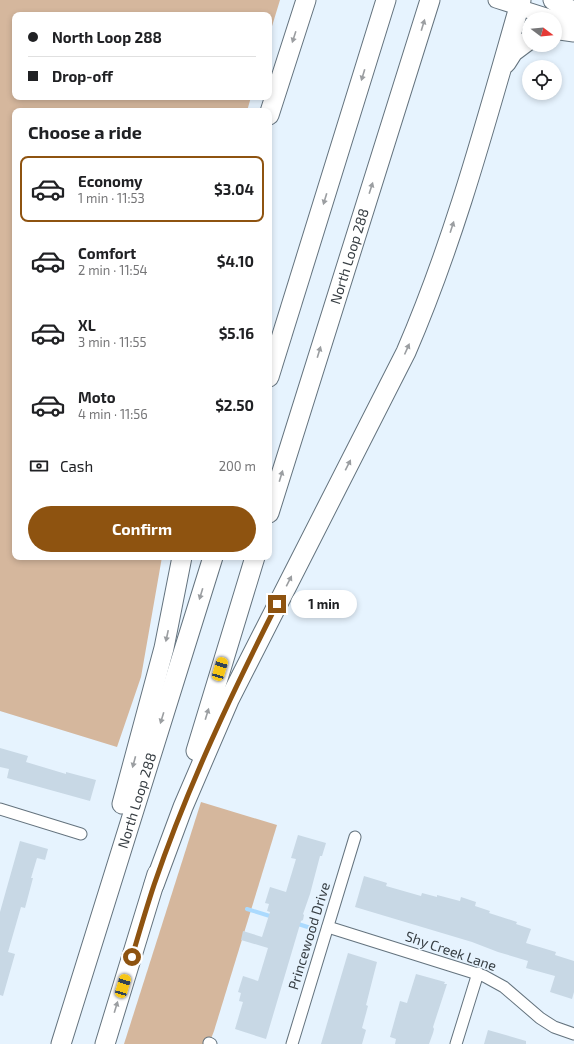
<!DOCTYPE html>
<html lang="en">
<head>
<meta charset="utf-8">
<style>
	body { margin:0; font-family:"Exo 2",sans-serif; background:#f2f2f2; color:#202124; height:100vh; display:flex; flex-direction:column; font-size:15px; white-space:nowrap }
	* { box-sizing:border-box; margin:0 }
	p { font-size:13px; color:#757577 }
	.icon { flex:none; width:22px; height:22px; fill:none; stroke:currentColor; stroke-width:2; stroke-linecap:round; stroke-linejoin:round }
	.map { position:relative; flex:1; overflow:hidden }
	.panel { position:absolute; left:12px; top:108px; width:260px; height:452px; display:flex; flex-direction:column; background:#fff; border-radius:8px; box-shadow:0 2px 6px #0003 }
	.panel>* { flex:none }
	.top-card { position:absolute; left:12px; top:12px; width:260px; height:88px; border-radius:8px; box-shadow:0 2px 6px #0003; display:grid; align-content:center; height:88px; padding:0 16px; background:#fff }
	.needle { width:26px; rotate:106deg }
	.tools { position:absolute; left:522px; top:12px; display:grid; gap:8px }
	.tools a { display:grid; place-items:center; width:40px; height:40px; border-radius:50%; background:#fff; box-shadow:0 2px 6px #0003; font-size:20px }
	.end { position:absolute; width:18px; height:18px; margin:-9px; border:5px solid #8e5310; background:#fff; box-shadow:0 0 0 2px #fff }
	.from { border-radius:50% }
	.bubble { position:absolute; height:28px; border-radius:14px; background:#fff; box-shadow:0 2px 6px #0003; font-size:13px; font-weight:700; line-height:28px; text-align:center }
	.car { position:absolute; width:12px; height:24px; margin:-12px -6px; border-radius:5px; box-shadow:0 0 3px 1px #0007; background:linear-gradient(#f5c518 24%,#345 0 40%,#f5c518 0 76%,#345 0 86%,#f5c518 0) }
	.top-card b { display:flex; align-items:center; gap:14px; height:38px; font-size:15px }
	.top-card b+b { border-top:1px solid #e0e0e0 }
	.top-card i { width:10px; height:10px; background:#202124 }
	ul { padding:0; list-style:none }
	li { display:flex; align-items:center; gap:12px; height:66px; margin:0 8px 6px; padding:0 8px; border:2px solid transparent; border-radius:8px }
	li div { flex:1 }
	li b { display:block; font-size:15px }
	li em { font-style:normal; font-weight:700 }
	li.active { border-color:#8e5310 }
	li>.icon { width:36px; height:36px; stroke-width:1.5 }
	h2 { padding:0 16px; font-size:18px; line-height:48px }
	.pay { display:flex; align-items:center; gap:10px; height:44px; padding:0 16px; font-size:15px }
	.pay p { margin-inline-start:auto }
	.cta { display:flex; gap:8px; margin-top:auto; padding:8px 16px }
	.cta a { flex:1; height:46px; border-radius:24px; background:#8e5310; color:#fff; font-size:16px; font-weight:700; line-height:46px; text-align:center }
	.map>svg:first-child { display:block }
	.green { fill:#d5b79d }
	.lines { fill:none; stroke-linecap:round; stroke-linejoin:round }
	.stream { stroke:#abdafe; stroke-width:4 }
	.building { fill:#c8d8e5 }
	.minor-casing { stroke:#64737e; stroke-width:13 }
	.secondary-casing { stroke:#64737e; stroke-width:17 }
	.motorway-casing { stroke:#64737e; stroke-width:21 }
	.minor { stroke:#fff; stroke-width:11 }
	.secondary { stroke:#fff; stroke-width:15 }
	.motorway { stroke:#fff; stroke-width:19 }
	.oneway { fill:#9b9ea1 }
	.route { stroke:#8e5310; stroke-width:5 }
	.labels { text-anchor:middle; stroke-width:3; stroke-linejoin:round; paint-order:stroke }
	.street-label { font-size:14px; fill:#373e43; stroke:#e6f3fe }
</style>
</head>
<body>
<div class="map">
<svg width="574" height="1044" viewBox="0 0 574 1044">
	<rect width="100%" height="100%" fill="#e6f3fe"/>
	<g class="green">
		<path d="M0 0H280L269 36V15H15V97H251L247 111H15V557H162L141 677 117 747 0 711Z"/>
		<path d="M201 802 277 825 214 1031 209 1044H124Z"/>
	</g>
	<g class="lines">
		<g class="stream">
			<path d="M247 909 273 917"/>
			<path d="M295 923 314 929"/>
		</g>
	</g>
	<g class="building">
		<path d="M0 748 28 756 26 762 66 774V772L96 780 90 801 7 778 9 769 0 767Z"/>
		<path d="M298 835 326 843 322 856H320L310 894 303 914 304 915 303 920 301 921 266 1039 235 1029 243 1002 239 1001 241 993 238 992 243 976 258 981 268 948 241 940 243 931 262 937 270 912 267 911 269 904 265 903 270 887 286 892 296 859 291 858Z"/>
		<path d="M20 841 48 849 45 860 37 858 31 878H33L25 908 21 907 8 952 15 954 3 996 0 995V912Z"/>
		<path d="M364 876 387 883 386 886 421 896 422 893 437 897V895L460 901 461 897 476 902 475 906 490 911 489 913 517 922 516 924 531 929 526 943 556 952 555 955 574 961V992L572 999 550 992 555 976 526 968 528 961 498 952 472 942 355 907Z"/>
		<path d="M348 953 377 962 366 1005 368 1006 362 1028 366 1030 362 1044H321Z"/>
		<path d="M416 974 445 982 444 984H447L433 1027 434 1029 433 1033 429 1044H395L396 1039 390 1037 400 1001 407 1003Z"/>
		<path d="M488 1030 526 1041V1044H484Z"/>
	</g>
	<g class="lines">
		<g class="minor-casing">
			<g id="minor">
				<path d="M0 809 81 834"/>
				<path d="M328 927 484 976 504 987 540 1018 554 1027 574 1034"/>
				<path d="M209 1043 211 1044"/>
				<path d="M292 1044 355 837"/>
				<path d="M456 1044 478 973"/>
			</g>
		</g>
		<g class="secondary-casing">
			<path id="secondary" d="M496 0 574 25"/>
		</g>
		<g class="motorway-casing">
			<g id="motorway">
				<path d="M553 0 560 5 574 11"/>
				<path d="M555 31 560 30 574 32"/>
				<path d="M506 63 513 52 529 40"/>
				<path d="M269 115 306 0"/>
				<path d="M269 377 386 0"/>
				<path id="s1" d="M269 513 430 0"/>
				<path d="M196 751 255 557"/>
				<path d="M122 804 164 648 182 557"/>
				<path d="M154 885 183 807 229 700 406 352C455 239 487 118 521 0"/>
				<path id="s2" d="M61 1044 213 557"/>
				<path d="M105 1044 157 874"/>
			</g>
		</g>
		<use href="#minor" class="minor"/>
		<use href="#secondary" class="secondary"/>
		<use href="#motorway" class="motorway"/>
	</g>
	<defs><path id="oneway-solid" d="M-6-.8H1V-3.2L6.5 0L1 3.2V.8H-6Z"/></defs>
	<g class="oneway">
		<use href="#oneway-solid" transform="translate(423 25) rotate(-73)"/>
		<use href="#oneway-solid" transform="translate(294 37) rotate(108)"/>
		<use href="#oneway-solid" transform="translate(363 75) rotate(107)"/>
		<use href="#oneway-solid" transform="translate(371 188) rotate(-72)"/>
		<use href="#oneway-solid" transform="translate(325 199) rotate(107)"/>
		<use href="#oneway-solid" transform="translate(452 227) rotate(-72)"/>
		<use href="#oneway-solid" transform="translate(407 349) rotate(-66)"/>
		<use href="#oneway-solid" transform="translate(319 352) rotate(-73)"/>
		<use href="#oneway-solid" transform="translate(348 465) rotate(-63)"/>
		<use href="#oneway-solid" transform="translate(281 476) rotate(-73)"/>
		<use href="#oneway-solid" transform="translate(289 581) rotate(-63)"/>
		<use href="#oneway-solid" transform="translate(201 594) rotate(107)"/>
		<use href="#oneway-solid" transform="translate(167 636) rotate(102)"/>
		<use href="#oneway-solid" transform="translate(207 714) rotate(-73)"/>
		<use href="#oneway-solid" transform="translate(162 718) rotate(107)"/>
		<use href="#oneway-solid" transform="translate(134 762) rotate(105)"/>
		<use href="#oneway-solid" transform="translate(116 1007) rotate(-73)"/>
	</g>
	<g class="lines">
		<path class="route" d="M132 957C139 933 146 909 154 885 187 788 231 695 277 604"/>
	</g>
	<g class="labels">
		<g class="street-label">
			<text dy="5" stroke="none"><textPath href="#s1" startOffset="269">North Loop 288</textPath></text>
			<text dy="5" stroke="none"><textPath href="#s2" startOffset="255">North Loop 288</textPath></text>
			<text transform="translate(309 936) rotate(-73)" y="5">Princewood Drive</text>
			<text transform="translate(451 951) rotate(19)" y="5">Shy Creek Lane</text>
		</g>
	</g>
</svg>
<div class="tools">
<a><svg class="needle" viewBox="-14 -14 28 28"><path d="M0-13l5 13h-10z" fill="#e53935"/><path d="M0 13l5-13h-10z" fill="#757577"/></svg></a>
<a><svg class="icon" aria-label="locate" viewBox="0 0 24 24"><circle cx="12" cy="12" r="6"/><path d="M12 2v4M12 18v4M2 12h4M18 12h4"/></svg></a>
</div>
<i class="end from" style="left:132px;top:957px"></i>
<i class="end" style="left:277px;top:604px"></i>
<div class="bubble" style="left:291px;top:590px;width:66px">1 min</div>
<i class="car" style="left:220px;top:669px;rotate:17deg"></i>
<i class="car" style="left:123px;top:986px;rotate:17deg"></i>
<div class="top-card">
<b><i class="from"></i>North Loop 288</b>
<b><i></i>Drop-off</b>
</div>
<section class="panel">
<h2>Choose a ride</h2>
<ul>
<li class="active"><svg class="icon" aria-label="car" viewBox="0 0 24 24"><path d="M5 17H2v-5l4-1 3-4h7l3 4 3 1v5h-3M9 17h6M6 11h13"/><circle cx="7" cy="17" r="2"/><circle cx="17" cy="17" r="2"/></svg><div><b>Economy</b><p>1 min · 11:53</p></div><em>$3.04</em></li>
<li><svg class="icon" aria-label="car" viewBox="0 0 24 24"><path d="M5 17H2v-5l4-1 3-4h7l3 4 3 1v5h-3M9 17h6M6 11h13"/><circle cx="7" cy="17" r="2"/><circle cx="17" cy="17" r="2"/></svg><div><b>Comfort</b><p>2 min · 11:54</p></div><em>$4.10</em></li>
<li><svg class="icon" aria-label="car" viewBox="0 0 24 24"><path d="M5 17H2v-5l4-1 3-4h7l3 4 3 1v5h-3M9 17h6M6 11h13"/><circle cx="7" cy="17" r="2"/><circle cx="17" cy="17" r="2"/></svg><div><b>XL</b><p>3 min · 11:55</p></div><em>$5.16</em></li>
<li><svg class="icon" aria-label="car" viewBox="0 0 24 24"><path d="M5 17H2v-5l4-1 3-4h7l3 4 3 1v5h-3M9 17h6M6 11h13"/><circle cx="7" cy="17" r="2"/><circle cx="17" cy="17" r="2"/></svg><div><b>Moto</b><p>4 min · 11:56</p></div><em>$2.50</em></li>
</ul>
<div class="pay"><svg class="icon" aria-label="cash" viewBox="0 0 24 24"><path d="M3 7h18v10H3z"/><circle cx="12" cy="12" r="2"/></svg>Cash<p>200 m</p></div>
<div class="cta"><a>Confirm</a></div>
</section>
</div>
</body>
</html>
